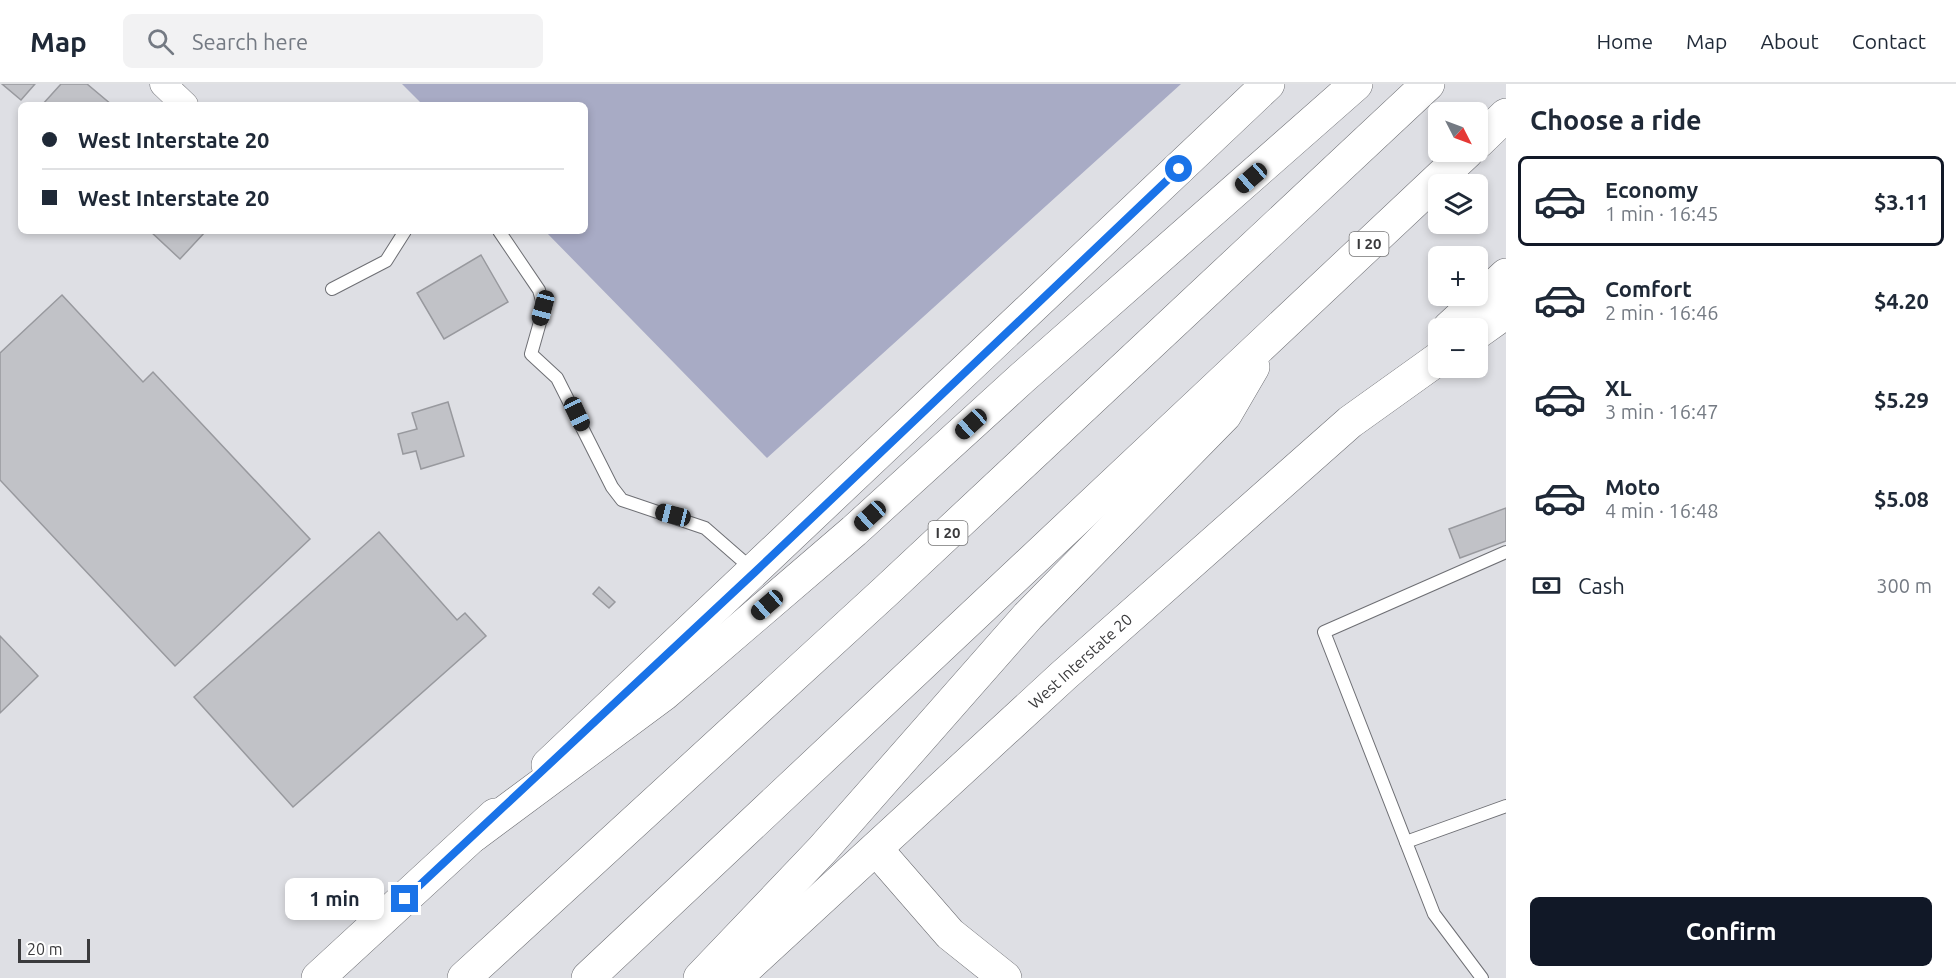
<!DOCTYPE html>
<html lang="en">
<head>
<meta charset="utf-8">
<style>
	body { margin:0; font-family:Ubuntu,sans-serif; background:#f2f2f3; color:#1f2937; height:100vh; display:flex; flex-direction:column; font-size:22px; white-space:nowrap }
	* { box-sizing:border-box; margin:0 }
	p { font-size:20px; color:#747a83 }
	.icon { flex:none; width:33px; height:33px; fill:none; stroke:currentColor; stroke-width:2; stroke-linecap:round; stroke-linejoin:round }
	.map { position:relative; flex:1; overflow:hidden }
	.drawer { display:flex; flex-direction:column; background:#fff; width:450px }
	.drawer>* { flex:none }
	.guide { position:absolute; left:18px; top:18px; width:570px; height:132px; border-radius:9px; box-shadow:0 3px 9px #0003; display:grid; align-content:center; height:132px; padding:0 24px; background:#fff }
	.needle { width:39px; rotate:132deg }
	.controls { position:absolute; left:1428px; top:18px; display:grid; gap:12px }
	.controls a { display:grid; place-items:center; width:60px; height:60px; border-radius:9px; background:#fff; box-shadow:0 3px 9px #0003; font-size:30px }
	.scale { position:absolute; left:18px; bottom:15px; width:72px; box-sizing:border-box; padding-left:6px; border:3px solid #3a3a3c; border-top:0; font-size:16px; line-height:21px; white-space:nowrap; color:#3a3a3c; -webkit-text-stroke:4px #fff; paint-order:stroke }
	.end { position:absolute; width:27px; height:27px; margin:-14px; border:8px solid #1a73e8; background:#fff; box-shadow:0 0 0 3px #fff }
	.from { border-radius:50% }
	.bubble { position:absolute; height:42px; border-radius:9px; background:#fff; box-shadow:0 3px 9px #0003; font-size:20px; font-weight:600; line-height:42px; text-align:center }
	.car { position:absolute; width:18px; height:36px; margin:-18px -9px; border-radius:8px; box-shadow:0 0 4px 2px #0007; background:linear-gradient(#222 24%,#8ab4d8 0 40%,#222 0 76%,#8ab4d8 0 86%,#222 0) }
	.guide b { display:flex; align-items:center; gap:21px; height:57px; font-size:22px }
	.guide b+b { border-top:2px solid #e0e1e3 }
	.guide i { width:15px; height:15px; background:#1f2937 }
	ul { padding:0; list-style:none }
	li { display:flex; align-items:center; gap:18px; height:90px; margin:0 12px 9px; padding:0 12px; border:3px solid transparent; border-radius:9px }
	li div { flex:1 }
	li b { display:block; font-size:22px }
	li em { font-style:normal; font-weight:600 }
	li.on { border-color:#111827 }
	li>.icon { width:54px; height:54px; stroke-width:1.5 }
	h2 { padding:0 24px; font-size:27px; line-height:72px }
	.pay { display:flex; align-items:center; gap:15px; height:66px; padding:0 24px; font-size:22px }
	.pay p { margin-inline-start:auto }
	.primary-button { display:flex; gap:12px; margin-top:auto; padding:12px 24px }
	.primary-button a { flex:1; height:69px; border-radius:9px; background:#111827; color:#fff; font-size:24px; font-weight:600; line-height:69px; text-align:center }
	header { display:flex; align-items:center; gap:36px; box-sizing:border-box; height:84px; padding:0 30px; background:#fff; border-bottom:2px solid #e0e1e3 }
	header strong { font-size:28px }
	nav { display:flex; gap:33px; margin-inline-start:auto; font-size:21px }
	.search { width:420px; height:54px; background:#f2f2f3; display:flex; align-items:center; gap:15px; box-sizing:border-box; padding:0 21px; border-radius:9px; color:#747a83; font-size:22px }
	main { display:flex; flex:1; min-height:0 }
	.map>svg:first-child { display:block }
	.green { fill:#a8abc5 }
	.building { fill:#c1c2c7; stroke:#98999e; stroke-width:1.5 }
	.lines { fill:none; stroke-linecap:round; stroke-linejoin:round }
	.lane-casing { stroke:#6e6f74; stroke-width:14 }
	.street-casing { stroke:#6e6f74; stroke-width:27 }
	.secondary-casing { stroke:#6e6f74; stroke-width:34 }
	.highway-casing { stroke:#6e6f74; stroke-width:34 }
	.lane { stroke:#fff; stroke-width:12 }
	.street { stroke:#fff; stroke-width:26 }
	.secondary { stroke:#fff; stroke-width:33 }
	.highway { stroke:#fff; stroke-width:33 }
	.route { stroke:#1a73e8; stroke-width:8 }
	.labels { text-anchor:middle; stroke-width:5; stroke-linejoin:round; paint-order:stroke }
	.shield { fill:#fff; stroke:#757576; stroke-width:1.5 }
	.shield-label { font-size:15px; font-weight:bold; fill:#3a3a3c }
	.street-label { font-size:16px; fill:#3a3a3c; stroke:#fff }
</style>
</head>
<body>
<header>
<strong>Map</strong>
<div class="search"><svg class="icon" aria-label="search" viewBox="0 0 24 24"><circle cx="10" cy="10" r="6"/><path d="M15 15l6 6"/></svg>Search here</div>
<nav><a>Home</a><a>Map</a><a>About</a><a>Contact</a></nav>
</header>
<main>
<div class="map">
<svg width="1506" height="894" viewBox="0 0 1506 894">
	<rect width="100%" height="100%" fill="#dedfe4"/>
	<path class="green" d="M402 0H1181L767 374 545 147H585V21H423Z"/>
	<g class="building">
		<path d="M2 0H35L21 16Z"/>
		<path d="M61 0H87L112 21H42Z"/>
		<path d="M150 147H206L180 175Z"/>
		<path d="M481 171 508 218 444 255 417 209Z"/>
		<path d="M62 211 143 298 153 288 310 455 175 582 0 396V269Z"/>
		<path d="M448 318 464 372 421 385 416 367 403 370 398 350 417 345 412 329Z"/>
		<path d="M1506 424V457L1460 474 1449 445Z"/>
		<path d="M379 448 457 536 465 529 486 552 293 723 194 613Z"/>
		<path d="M599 503 615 518 609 524 593 510Z"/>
		<path d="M0 552 38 592 0 629Z"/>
	</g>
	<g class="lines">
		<g class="lane-casing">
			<g id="lane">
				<path d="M499 147 539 206 544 224 531 270 557 294 612 403 622 416 705 444 752 485"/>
				<path d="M332 205 386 177 405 147"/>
				<path d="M1406 758 1506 722"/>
				<path d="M1482 894 1434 830 1324 548 1506 468"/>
			</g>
		</g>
		<g class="street-casing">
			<path id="street" d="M163 0 185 21"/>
		</g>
		<g class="secondary-casing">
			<g id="secondary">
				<path d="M1449 244 1506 191"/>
				<path d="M1478 248 1506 228"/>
				<path d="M548 681 1268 0"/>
				<path d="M876 765 950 850 1005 894"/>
				<path d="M318 894 495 731"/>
				<path d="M735 894 1063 592 1350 338 1438 275"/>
			</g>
		</g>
		<g class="highway-casing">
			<g id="highway">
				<path d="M1478 58 1506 31"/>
				<path d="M474 751 664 610 854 447 1022 294 1356 0"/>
				<path d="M464 894 886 507 1428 0"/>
				<path d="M588 894 1467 68"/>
				<path d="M700 894 822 766 1028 532 1225 331 1253 283"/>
			</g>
		</g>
		<use href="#lane" class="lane"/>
		<use href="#street" class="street"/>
		<use href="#secondary" class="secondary"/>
		<use href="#highway" class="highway"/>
	</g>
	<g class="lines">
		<path class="route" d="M405 815 755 488 1179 85"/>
	</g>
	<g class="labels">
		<g class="shield">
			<rect x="1349.5" y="148" width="39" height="24" rx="4.5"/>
			<rect x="928.5" y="437" width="39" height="24" rx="4.5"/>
		</g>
		<g class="shield-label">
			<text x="1369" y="165">I 20</text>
			<text x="948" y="454">I 20</text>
		</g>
		<g class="street-label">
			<text transform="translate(1080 577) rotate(-42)" y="6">West Interstate 20</text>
		</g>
	</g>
</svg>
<div class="controls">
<a><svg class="needle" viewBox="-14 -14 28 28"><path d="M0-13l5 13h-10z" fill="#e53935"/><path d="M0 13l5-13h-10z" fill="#747a83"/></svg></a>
<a><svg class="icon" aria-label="layers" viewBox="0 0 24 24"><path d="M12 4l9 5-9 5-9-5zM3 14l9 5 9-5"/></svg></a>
<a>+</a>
<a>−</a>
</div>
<div class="scale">20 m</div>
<i class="end from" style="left:1179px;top:85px"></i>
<i class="end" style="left:405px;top:815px"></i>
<div class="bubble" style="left:285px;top:794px;width:99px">1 min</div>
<i class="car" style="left:1251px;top:94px;rotate:229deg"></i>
<i class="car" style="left:543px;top:224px;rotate:195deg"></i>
<i class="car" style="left:577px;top:330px;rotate:155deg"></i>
<i class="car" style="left:971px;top:340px;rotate:228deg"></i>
<i class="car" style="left:673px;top:431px;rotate:284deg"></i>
<i class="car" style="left:870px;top:432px;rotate:228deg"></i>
<i class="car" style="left:767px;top:521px;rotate:229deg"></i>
<div class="guide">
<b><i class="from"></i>West Interstate 20</b>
<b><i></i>West Interstate 20</b>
</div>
</div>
<section class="drawer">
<h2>Choose a ride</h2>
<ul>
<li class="on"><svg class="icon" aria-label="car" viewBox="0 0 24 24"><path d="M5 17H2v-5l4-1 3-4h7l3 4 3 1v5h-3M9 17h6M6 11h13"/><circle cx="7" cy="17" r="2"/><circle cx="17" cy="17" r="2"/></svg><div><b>Economy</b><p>1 min · 16:45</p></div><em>$3.11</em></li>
<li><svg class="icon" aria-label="car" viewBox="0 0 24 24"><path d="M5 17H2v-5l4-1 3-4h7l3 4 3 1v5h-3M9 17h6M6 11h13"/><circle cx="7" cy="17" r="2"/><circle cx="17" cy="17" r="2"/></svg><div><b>Comfort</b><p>2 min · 16:46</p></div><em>$4.20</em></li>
<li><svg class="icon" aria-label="car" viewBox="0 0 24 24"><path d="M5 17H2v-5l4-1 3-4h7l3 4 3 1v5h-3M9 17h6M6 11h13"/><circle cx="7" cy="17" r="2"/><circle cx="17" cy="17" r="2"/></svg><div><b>XL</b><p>3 min · 16:47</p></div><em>$5.29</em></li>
<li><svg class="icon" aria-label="car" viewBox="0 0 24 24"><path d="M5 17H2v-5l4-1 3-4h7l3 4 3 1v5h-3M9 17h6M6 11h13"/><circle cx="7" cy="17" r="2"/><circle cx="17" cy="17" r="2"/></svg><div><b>Moto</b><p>4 min · 16:48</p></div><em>$5.08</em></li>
</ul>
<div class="pay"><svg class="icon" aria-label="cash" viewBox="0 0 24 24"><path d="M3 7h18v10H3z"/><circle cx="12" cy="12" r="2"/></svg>Cash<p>300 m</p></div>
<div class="primary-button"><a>Confirm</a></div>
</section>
</main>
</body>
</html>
